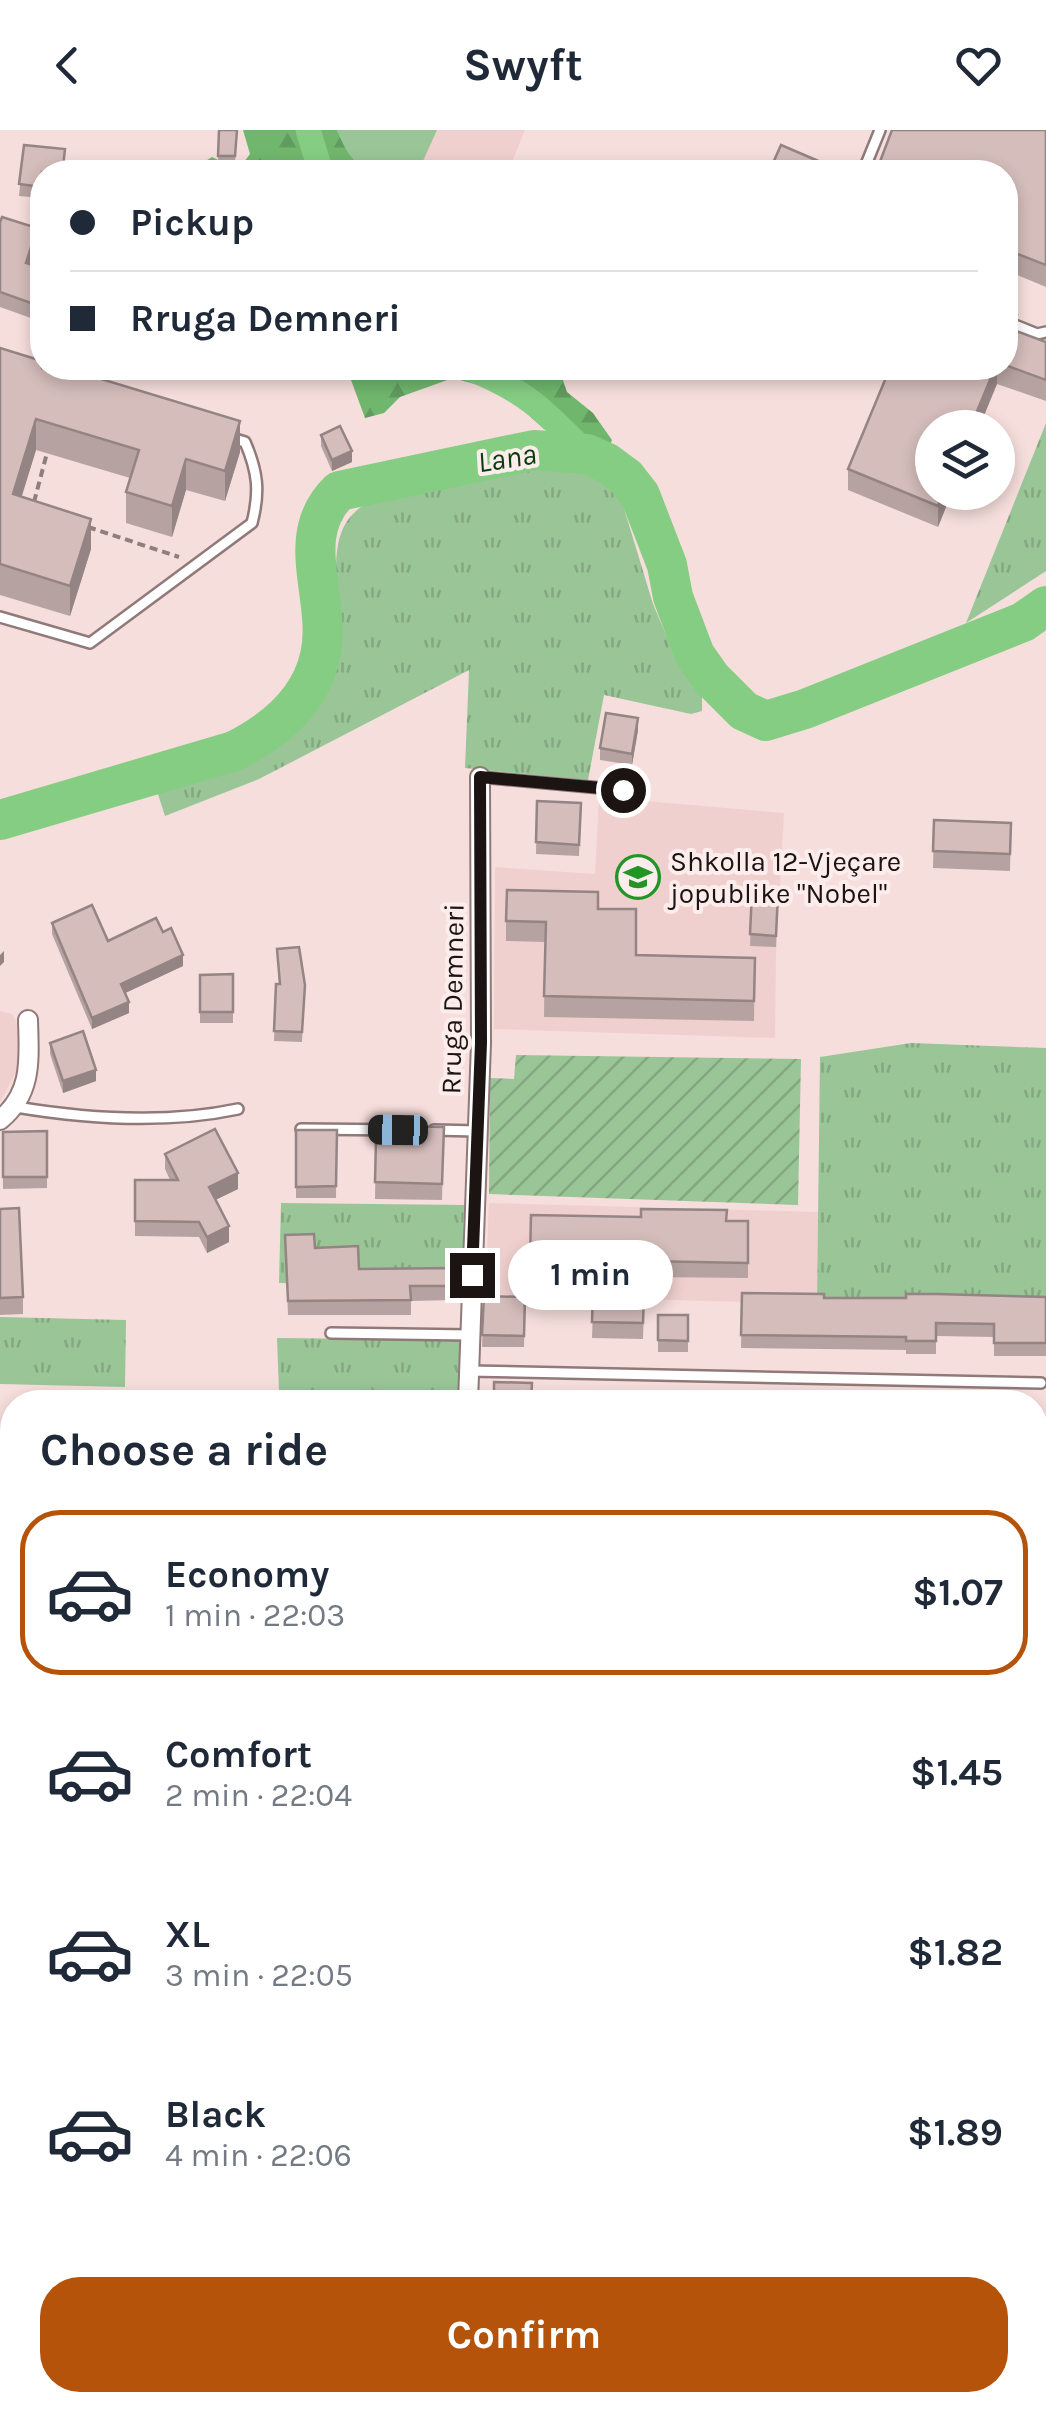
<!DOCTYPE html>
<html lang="en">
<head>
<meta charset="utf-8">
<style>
	body { margin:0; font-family:Karla,sans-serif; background:#f2f2f3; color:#1f2937; height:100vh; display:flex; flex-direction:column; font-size:38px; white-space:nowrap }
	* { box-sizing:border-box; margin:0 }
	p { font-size:32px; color:#747a83 }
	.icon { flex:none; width:55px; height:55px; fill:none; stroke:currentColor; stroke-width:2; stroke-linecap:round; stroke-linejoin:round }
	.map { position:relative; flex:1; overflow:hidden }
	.side { position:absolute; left:0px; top:1260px; width:1048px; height:1022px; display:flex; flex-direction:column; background:#fff; border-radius:40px 40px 0 0; box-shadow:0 5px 15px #0003 }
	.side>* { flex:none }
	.banner { position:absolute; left:30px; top:30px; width:988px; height:220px; border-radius:40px; box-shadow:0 5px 15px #0003; display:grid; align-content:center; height:220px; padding:0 40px; background:#fff }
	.tools { position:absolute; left:915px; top:280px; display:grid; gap:20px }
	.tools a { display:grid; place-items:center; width:100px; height:100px; border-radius:50%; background:#fff; box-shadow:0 5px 15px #0003; font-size:50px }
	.end { position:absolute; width:45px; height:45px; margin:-22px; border:12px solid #1c1413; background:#fff; box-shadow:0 0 0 5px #fff }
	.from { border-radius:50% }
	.bubble { position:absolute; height:70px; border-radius:35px; background:#fff; box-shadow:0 5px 15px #0003; font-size:32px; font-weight:700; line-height:70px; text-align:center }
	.car { position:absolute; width:30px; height:60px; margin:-30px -15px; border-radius:12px; box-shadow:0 0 8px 2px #0007; background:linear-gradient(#222 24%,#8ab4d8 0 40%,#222 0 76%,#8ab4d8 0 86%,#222 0) }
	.banner b { display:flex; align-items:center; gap:35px; height:95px; font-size:38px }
	.banner b+b { border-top:2px solid #e0e1e3 }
	.banner i { width:25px; height:25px; background:#1f2937 }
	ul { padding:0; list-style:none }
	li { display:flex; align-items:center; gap:30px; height:165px; margin:0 20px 15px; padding:0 20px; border:5px solid transparent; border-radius:40px }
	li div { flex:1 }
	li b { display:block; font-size:38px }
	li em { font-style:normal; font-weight:700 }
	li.active { border-color:#b45309 }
	li>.icon { width:90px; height:90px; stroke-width:1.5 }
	h2 { padding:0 40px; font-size:45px; line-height:120px }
	.primary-button { display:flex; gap:20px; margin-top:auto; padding:20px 40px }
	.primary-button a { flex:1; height:115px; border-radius:40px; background:#b45309; color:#fff; font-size:40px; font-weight:700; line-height:115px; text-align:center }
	header { display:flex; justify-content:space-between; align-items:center; height:130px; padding:0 40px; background:#fff; font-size:45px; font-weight:700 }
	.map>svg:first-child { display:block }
	.built { fill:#f0d0ce }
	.grass { fill:url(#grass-tufts) }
	.forest { fill:url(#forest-firs) }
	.garden { fill:url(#garden-furrows) }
	.pitch { fill:#99c597 }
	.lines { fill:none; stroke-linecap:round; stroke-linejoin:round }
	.canal { stroke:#85cd82; stroke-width:25 }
	.river { stroke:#85cd82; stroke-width:40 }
	.lane-casing { stroke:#907a79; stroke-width:14 }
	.street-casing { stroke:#907a79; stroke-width:22 }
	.secondary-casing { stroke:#907a79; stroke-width:30 }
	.highway-casing { stroke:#907a79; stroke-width:38 }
	.path { stroke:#8f7e7d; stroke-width:4; stroke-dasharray:8 5; stroke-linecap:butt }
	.lane { stroke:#fff; stroke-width:9 }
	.street { stroke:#fff; stroke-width:18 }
	.secondary { stroke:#fff; stroke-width:25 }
	.highway { stroke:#fff; stroke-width:32 }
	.wall { fill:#b6a3a1 }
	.shaded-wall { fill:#948483 }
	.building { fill:#d4bdbb; stroke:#948483; stroke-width:2.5 }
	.route { stroke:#1c1413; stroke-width:12 }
	.labels { text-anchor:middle; stroke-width:8; stroke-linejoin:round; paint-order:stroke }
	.poi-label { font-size:28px; fill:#1c1413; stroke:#fcedec; text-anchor:start }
	.street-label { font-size:28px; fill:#1c1413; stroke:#fcedec }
	.water-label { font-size:30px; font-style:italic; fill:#083c0a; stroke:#fcedec }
</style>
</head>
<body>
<header><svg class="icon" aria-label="back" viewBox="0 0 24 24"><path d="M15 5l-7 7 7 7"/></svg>Swyft<svg class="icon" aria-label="heart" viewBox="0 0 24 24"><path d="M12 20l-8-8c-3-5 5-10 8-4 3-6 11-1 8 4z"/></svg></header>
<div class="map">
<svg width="1046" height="2281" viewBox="0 0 1046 2281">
	<defs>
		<pattern id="grass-tufts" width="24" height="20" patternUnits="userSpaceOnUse" patternTransform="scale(2.5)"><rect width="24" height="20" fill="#99c597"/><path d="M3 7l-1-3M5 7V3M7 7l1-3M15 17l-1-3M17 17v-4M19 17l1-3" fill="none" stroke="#83a881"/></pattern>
		<pattern id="forest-firs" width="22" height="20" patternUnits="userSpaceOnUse" patternTransform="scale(2.5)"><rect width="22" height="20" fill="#70b76d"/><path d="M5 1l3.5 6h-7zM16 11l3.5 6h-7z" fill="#609c5e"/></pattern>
		<pattern id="garden-furrows" width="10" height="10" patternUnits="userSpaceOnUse" patternTransform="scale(2.5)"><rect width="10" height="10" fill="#99c597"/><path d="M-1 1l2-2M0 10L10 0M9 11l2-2" fill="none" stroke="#83a881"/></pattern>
	</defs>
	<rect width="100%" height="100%" fill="#f6dedc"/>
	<g class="built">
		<path d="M337 0H525L508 42H370Z"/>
		<path d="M599 667 784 683 776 825 775 908 494 899 495 737 595 744Z"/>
		<path d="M0 881 12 884 18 895 17 940 0 972Z"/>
		<path d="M489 1073 819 1082 817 1174 485 1165Z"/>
		<rect x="0" y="1581" width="12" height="468"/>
	</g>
	<g class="grass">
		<path d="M1046 293V441L966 493Z"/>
		<path d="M548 334 583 341 601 350 622 372 653 474 667 507 702 560V581L691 584 604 565 588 650 465 638 469 540 259 649 165 686 157 661C200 645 253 633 290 604 300 597 305 583 310 572 323 547 334 522 336 493 340 439 320 386 386 365Z"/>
		<path d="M911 913 1046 918V1178L817 1174 820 927Z"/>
		<path d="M281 1073 464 1075 462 1154 279 1153Z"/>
		<path d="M0 1187 126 1190 125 1257 0 1254Z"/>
		<path d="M277 1208 460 1210V1269L279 1261Z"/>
	</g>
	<g class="forest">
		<path d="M243 0H337L357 35 370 42H188L212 27 222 32 227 41 238 40 250 24Z"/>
		<path d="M265 238H559L567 262 593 283 612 310 608 321 588 320 571 309 543 298 503 262 453 248 400 267 384 283 365 288 351 250 279 243Z"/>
	</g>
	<g class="garden">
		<path d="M516 925 801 929 798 1075 489 1064 490 948 514 949Z"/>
		<path d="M0 1314 12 1315V1457L0 1456Z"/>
	</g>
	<path class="pitch" d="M337 0H437L418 42C373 43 355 47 337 0Z"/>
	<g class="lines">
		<g class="canal">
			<path d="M308 0 321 42"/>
			<path d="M468 238C524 259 546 282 587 324"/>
		</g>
		<path class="river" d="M0 690 234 621C274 601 310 572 320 526 333 469 291 408 339 361L534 320 587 324 607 333 626 347 640 365 667 435 673 467 695 525 712 549 744 581 766 591 805 579 1023 492 1046 476"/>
		<g class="lane-casing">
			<g id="lane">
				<path d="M863 42 880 0"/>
				<path d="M1005 191 1037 204 1046 202"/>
				<path d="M0 487 90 513 252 393C260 362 258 342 245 312L232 308"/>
				<path d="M481 647 623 660"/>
				<path d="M16 977C88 989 167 994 238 979"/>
				<path d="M301 999 408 1000"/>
				<path d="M434 1000 477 1001"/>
				<path d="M331 1203 470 1205"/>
				<path d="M469 1241 1041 1253"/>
				<path d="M0 1468 12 1469"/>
				<path d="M0 1593H12"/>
				<path d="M0 2018 9 2064"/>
				<path d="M246 2281 249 2270"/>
			</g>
		</g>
		<g class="street-casing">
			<g id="street">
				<path d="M0 990C33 963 29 929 28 890"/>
				<path d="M468 1272 481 913 480 647"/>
			</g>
		</g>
		<g class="secondary-casing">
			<g id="secondary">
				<path d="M0 2069H12"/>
				<path d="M1035 2103H1046"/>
				<path d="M0 2261H12"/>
				<path d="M325 2270 660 2281"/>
			</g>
		</g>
		<g class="highway-casing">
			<g id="highway">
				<path d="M0 2145H12"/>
				<path d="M1035 2179 1046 2180"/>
				<path d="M0 2188H12"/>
				<path d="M1035 2220 1046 2221"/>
			</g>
		</g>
		<g class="path">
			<path d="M34 372 47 323"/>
			<path d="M88 397 179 427"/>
			<path d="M807 2281 808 2270"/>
		</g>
		<use href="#lane" class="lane"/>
		<use href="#street" class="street"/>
		<use href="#secondary" class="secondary"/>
		<use href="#highway" class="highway"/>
	</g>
	<g class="wall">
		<path d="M219 0H237L235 32H218Z"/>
		<path d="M1046 0V157L1005 140V42Z"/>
		<path d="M24 15 65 19 64 37 98 42H42V68L19 66Z"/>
		<path d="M0 92 37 113 30 134 42 138V192L0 177Z"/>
		<path d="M1005 180 1017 201 1046 212V271L997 254 932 362H952L938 397 848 360V339L890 238H1005Z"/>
		<path d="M0 218 240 322 225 371 186 360 172 407 126 393V362L130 348 36 320 21 367 91 419 70 486 0 465Z"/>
		<path d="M112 238H143L140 248Z"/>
		<path d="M321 305 352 332 332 341 321 316Z"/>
		<path d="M638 600 632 635 600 630V618Z"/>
		<path d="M537 671 581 673 579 726 536 724Z"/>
		<path d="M934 690 1011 693 1010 741 933 738Z"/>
		<path d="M752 762 778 763 776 817 750 816Z"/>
		<path d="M598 779 636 825 755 828 754 891 544 887 545 812 506 811V791Z"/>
		<path d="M52 793 108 811 163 802 183 836 125 863 129 883 92 899 52 804Z"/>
		<path d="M277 819 305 855 302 912 274 911 276 854H279Z"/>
		<path d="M233 844V893H200V845Z"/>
		<path d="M50 913 96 951 63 963 50 924Z"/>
		<path d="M444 997 442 1070 375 1069 376 1008 399 1009Z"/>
		<path d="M296 1000H337L336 1068H296Z"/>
		<path d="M47 1001V1058L3 1059V1002Z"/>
		<path d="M165 1024 238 1059 215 1070 229 1112 207 1123 199 1107 135 1106V1050H170L165 1039Z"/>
		<path d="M0 1079 23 1167V1184L0 1185Z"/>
		<path d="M531 1085 748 1091V1148L645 1147 643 1209 592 1208 594 1146 530 1145Z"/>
		<path d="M285 1105 359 1139 453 1138 454 1170 411 1171V1185H288Z"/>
		<path d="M742 1163 824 1168 1046 1167V1226H994V1207L936 1206V1224H906V1220L741 1218Z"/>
		<path d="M484 1166 525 1167 524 1217H482Z"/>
		<rect x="658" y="1185" width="30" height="37"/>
		<path d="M3 1631H12V1743H0Z"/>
		<path d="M0 1819H12V1929L0 1928Z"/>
		<path d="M1046 1821V2028L1035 2027V1873H1044Z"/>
	</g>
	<g class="shaded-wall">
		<path d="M37 98V113L26 147V133Z"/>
		<path d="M1017 185V206L1011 199Z"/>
		<path d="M995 238H997V254L979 298H970Z"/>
		<path d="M36 289V320L13 395V364Z"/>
		<path d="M240 291V322L225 371V341Z"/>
		<path d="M352 321V332L332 341V330Z"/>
		<path d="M186 329V360L172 407V376Z"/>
		<path d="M943 362H952L938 397V376Z"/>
		<path d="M91 389V419L70 486V456Z"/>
		<path d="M638 588V600L632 635V624Z"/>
		<path d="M4 821V832L0 836V825Z"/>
		<path d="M183 825V836L121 865V854Z"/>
		<path d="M129 872V883L92 899V888Z"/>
		<path d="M96 940V951L63 963V951Z"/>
		<path d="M238 1043V1059L209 1073V1057Z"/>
		<path d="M229 1096V1112L207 1123V1107Z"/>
	</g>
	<g class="building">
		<path d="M219 0H237L235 26H218Z"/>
		<path d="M892 0H1046V135L1005 119V42H876Z"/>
		<path d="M24 15 65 19 63 37 98 42H42V57L19 54Z"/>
		<path d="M781 15 844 42H769Z"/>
		<path d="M2 87 37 98 26 133 42 138V177L0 162V92Z"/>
		<path d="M1005 180 1017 185 1011 199 1046 212V250L1005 235Z"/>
		<path d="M0 218 42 231V238H65L240 291 225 341 186 329 172 376 126 362 139 320 36 289 13 364 91 389 70 456 0 434Z"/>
		<path d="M890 238H995L970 298H932V362H943L938 376 848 339Z"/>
		<path d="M340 296 352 321 332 330 321 305Z"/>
		<path d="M606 583 638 588 632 624 600 618Z"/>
		<path d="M537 671 581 673 579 715 536 712Z"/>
		<path d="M934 690 1011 693 1010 724 933 721Z"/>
		<path d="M507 760 598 762V779H636V825L755 828 754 871 544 866 546 792 506 791Z"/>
		<path d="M752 762 778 763 776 806 750 804Z"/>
		<path d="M92 775 108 811 156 788 163 802 171 798 183 825 121 854 129 872 92 888 52 793Z"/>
		<path d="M299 817 305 855 302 902 274 901 276 854H280L277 819Z"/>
		<path d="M233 844V882H200V845Z"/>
		<path d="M83 901 96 940 63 951 50 913Z"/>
		<path d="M399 996 444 997 442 1054 375 1052 376 1008 399 1009Z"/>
		<path d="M215 999 238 1043 209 1057 229 1096 207 1107 199 1092 135 1091V1050H178L165 1024Z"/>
		<path d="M296 1000H337L336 1056 296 1057Z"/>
		<path d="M47 1001V1047H3V1002Z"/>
		<path d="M19 1078 23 1167 0 1168V1079Z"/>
		<path d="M641 1079 727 1080 726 1091H748V1133L645 1131 643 1193 592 1192 594 1130 530 1129 531 1085 641 1087Z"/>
		<path d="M314 1104 315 1118 358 1116 359 1139 453 1138 454 1156H410L411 1170 288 1171 285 1105Z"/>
		<path d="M742 1163 824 1164V1168H906V1164H936L1046 1167V1213H994V1194L936 1193V1211H906V1207L741 1205Z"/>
		<path d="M484 1166 525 1167 524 1206 482 1205Z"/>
		<path d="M658 1185H688V1211L658 1210Z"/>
		<path d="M494 1252 532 1253 531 1272H494Z"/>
		<path d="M3 1631H12V1738L0 1737Z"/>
		<path d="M0 1819H12V1912L0 1911Z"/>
		<path d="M1046 1821V2006H1035V1873H1044Z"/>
	</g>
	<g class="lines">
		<path class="route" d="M472 1145 481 913 480 647 623 660"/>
	</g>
	<defs>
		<g id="school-ring" transform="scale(2.25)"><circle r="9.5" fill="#fcedec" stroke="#219625" stroke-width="1.5"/><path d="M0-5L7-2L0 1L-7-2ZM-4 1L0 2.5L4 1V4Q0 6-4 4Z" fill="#219625"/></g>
	</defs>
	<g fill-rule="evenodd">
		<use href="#school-ring" x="638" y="747"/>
	</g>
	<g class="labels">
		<g class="poi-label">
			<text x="670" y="741">Shkolla 12-Vjeçare<tspan x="670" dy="32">jopublike "Nobel"</tspan></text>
		</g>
		<g class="street-label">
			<text transform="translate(452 869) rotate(-89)" y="10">Rruga Demneri</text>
		</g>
		<g class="water-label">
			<text transform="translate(507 328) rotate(-9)" y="10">Lana</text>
		</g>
	</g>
</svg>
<div class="tools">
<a><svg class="icon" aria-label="layers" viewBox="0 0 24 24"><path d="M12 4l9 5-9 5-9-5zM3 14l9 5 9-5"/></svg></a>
</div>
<i class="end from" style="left:623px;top:660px"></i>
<i class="end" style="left:472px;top:1145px"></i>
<div class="bubble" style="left:508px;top:1110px;width:165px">1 min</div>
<i class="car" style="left:398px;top:1000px;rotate:271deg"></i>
<div class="banner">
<b><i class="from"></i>Pickup</b>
<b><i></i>Rruga Demneri</b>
</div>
<section class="side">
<h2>Choose a ride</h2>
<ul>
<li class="active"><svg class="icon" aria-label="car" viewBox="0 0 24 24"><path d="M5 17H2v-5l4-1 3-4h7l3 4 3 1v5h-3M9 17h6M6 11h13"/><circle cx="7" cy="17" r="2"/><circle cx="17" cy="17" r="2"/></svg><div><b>Economy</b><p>1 min · 22:03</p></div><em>$1.07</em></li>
<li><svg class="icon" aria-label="car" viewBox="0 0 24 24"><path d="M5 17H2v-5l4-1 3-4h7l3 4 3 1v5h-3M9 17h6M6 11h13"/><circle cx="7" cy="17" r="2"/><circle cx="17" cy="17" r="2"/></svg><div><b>Comfort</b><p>2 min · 22:04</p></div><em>$1.45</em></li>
<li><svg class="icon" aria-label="car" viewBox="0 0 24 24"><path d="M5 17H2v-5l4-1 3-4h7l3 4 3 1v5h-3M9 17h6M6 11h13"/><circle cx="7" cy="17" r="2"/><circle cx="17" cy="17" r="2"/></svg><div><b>XL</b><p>3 min · 22:05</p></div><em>$1.82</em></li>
<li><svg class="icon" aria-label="car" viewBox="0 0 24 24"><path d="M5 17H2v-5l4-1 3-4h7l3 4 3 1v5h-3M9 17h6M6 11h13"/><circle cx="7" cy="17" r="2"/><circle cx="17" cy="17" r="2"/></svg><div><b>Black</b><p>4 min · 22:06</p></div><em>$1.89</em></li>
</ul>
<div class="primary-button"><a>Confirm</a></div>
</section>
</div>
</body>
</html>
